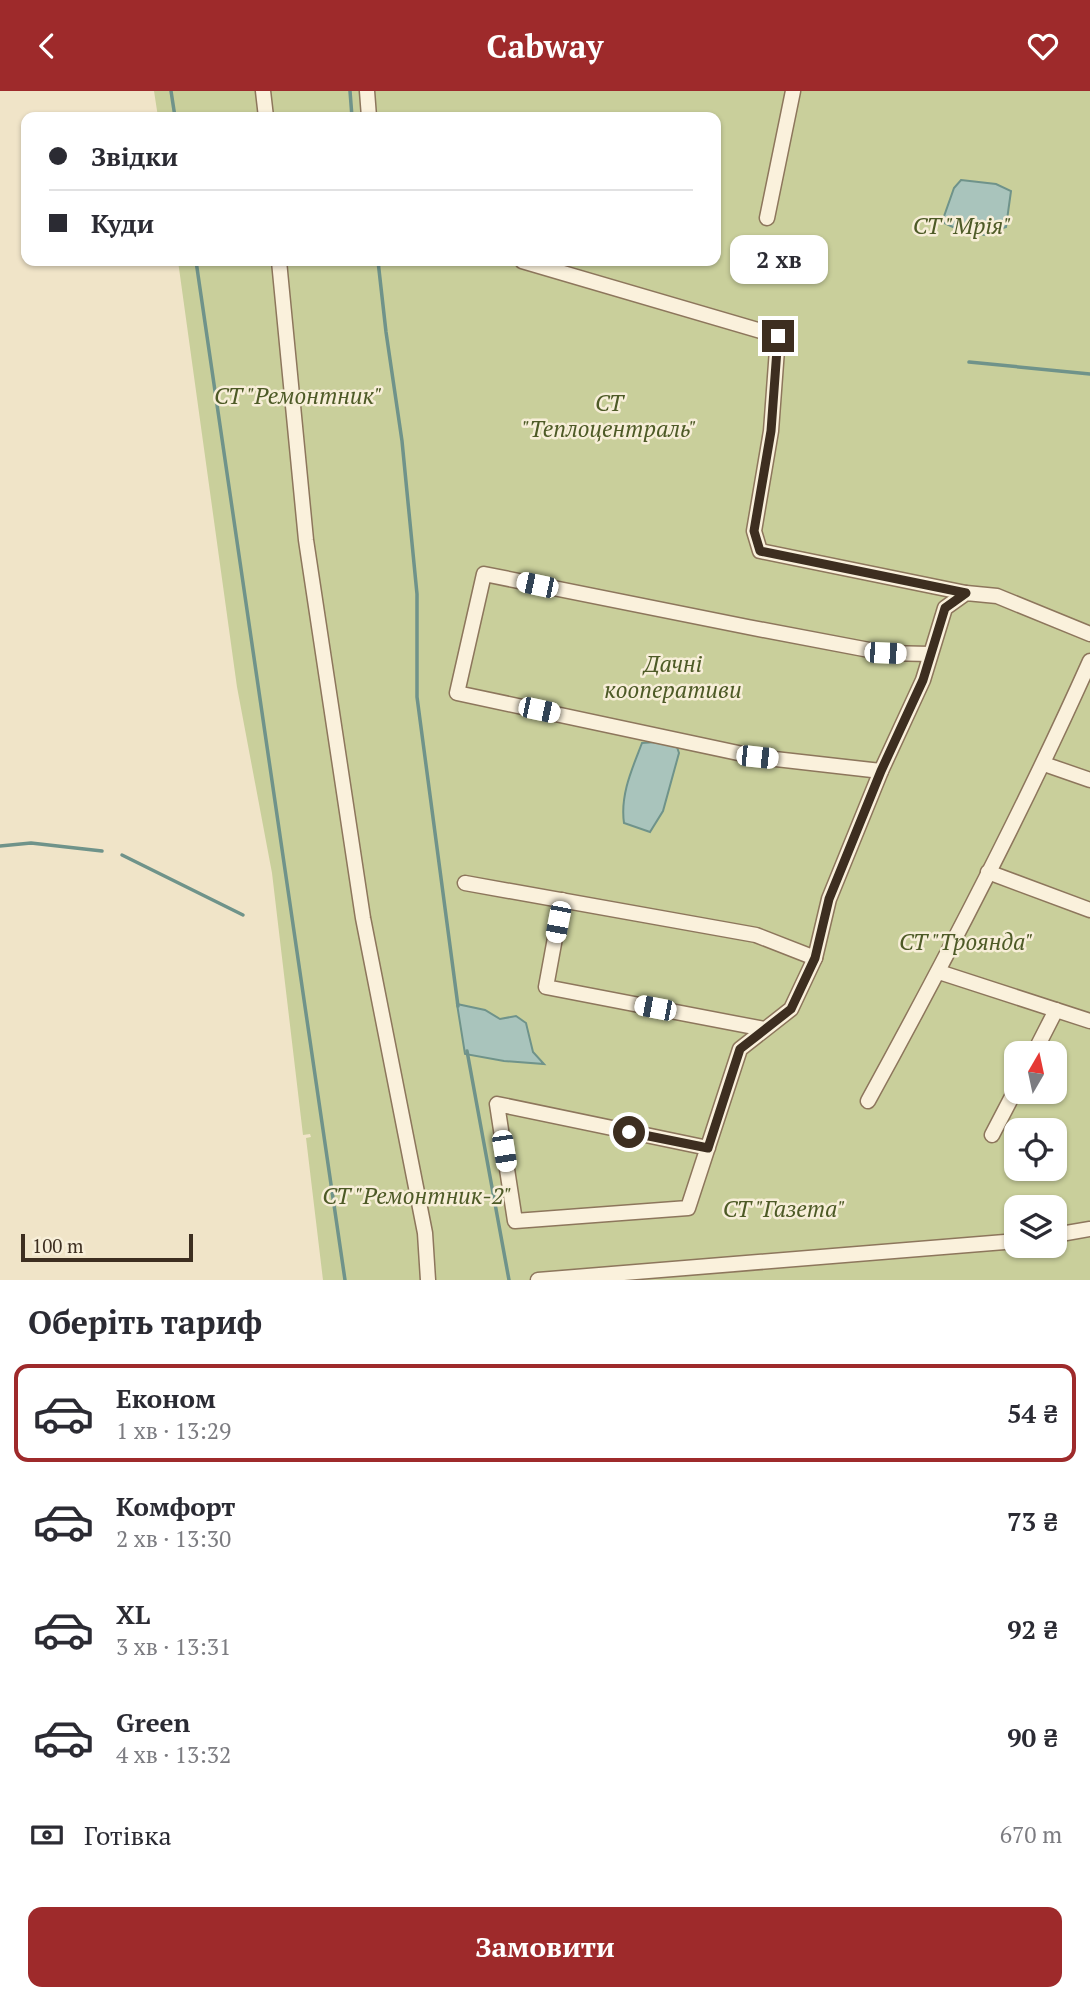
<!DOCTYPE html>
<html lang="uk">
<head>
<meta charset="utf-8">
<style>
	body { margin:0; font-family:"PT Serif",serif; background:#f7f7f7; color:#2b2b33; height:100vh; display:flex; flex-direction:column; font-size:26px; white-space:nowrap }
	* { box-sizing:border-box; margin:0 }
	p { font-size:23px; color:#7c7c81 }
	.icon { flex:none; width:38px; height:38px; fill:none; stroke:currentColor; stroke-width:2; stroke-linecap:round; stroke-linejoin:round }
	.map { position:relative; height:1189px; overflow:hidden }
	.side { display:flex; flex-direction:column; background:#fff; flex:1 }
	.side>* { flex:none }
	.hud { position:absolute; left:21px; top:21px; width:700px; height:154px; border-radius:14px; box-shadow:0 2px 5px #0004; display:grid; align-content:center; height:154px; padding:0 28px; background:#fff }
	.needle { width:46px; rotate:9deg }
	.buttons { position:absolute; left:1004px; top:950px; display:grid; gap:14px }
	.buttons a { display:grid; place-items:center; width:63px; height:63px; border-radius:14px; background:#fff; box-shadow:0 2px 5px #0004; font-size:35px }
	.scale { position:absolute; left:21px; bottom:18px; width:172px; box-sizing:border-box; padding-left:7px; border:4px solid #3d2e20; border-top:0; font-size:19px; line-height:24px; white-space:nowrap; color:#3d2e20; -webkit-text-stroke:5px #f7eed8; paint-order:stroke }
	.end { position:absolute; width:32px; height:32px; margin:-16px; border:9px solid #3d2e20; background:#fff; box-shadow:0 0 0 4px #fff }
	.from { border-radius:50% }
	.bubble { position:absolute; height:49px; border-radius:14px; background:#fff; box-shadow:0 2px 5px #0004; font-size:23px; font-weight:800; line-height:49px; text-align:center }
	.car { position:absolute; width:21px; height:42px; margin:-21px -10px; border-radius:9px; box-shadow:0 0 5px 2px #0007; background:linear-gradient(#fff 24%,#345 0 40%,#fff 0 76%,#345 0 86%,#fff 0) }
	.hud b { display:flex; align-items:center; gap:24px; height:66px; font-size:26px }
	.hud b+b { border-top:2px solid #e1e1e2 }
	.hud i { width:18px; height:18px; background:#2b2b33 }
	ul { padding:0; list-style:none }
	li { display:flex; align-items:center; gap:21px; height:98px; margin:0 14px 10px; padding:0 14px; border:4px solid transparent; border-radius:14px }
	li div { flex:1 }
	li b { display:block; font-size:26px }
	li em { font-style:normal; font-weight:800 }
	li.current { border-color:#9e2a2b }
	li>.icon { width:63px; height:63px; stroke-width:1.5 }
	h2 { padding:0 28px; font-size:32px; line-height:84px }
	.pay { display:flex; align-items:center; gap:18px; height:77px; padding:0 28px; font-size:26px }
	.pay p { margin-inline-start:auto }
	.primary-button { display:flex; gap:14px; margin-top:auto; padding:14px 28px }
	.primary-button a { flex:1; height:80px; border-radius:14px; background:#9e2a2b; color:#fff; font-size:28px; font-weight:800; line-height:80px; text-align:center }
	header { display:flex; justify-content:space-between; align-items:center; height:91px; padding:0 28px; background:#9e2a2b; color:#fff; font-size:32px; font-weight:800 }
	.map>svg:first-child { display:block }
	.green { fill:#c9cf9b; fill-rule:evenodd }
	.water { fill:#a9c4bc; stroke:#6f938a; stroke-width:2 }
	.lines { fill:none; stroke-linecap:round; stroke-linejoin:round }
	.stream { stroke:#6f938a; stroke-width:3.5 }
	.street-casing { stroke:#8d765c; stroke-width:17 }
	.street { stroke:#faf1dc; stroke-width:14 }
	.route { stroke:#3d2e20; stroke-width:9 }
	.labels { text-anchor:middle; stroke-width:5; stroke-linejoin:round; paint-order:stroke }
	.park-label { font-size:23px; font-style:italic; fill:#4d5a26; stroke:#f7eed8 }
</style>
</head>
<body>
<header><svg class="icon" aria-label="back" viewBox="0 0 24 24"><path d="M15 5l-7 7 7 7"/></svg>Cabway<svg class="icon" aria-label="heart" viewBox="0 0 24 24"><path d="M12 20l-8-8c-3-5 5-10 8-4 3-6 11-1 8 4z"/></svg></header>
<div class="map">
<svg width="1090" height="1189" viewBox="0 0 1090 1189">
	<rect width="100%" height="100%" fill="#f0e4c8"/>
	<path class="green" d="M154 0H1090V1189H323L306 1047 311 1046 310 1043 303 1044 272 782 237 596 178 170H716V26H158ZM1017 962H1055V1001H1017ZM1017 1040H1055V1078H1017ZM1017 1116H1055V1155H1017Z"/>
	<g class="water">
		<path d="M961 89 996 93 1011 100 1006 136 984 144 955 137 942 131 954 97Z"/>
		<path d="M656 651 677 656 679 662 663 720 650 741 624 732C620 704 632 678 642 652Z"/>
		<path d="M457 913 485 919 500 928 516 925 526 932 533 961 544 973 504 970 465 963Z"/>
	</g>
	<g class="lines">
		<g class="stream">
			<path d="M171 0 175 26"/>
			<path d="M350 0 352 26"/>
			<path d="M196 170 345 1189"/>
			<path d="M378 170 386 241 402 350 417 503V606L458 915"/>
			<path d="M969 271 1090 283"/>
			<path d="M0 755 31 752 102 760"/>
			<path d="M122 764 243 824"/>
			<path d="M467 960 509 1189"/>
		</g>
		<g class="street-casing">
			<g id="street">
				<path d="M263 0 266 26"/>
				<path d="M367 0 369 26"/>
				<path d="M767 127 793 0"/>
				<path d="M279 170 306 449 363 827 425 1142 428 1189"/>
				<path d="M522 170 778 245 771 340 754 440 760 460 966 502"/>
				<path d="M1044 673 1090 689"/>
				<path d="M881 680 757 666 457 602 484 483 748 536 885 562 930 563"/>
				<path d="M988 781 1090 819"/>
				<path d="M465 792 756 844 815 867"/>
				<path d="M562 809 546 896 764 938"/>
				<path d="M939 881 1090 930"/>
				<path d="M1034 962 1056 919"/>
				<path d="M868 1010C947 866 1023 720 1090 570"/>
				<path d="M992 1044 1017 996"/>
				<path d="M708 1057 497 1013 515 1130 688 1117 740 958 791 918 815 867 829 808 881 680 923 589 945 517 966 502 997 505 1090 543"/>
				<path d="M1055 1144 1090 1138"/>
				<path d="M538 1189 1017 1150"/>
			</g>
		</g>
		<use href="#street" class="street"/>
	</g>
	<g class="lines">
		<path class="route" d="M629 1041 708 1057 740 958 791 918 815 867 829 808 881 680 923 589 945 517 966 502 760 460 754 440 771 340 778 245"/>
	</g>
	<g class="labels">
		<g class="park-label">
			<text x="962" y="143">СТ "Мрія"</text>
			<text x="298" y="313">СТ "Ремонтник"</text>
			<text x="609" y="320">СТ<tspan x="609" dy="26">"Теплоцентраль"</tspan></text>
			<text x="673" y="581">Дачні<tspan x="673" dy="26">кооперативи</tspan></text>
			<text x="966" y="859">СТ "Троянда"</text>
			<text x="417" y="1113">СТ "Ремонтник-2"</text>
			<text x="784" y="1126">СТ "Газета"</text>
		</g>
	</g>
</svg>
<div class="buttons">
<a><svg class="needle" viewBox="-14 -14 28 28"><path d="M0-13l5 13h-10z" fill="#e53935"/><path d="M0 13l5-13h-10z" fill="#7c7c81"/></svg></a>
<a><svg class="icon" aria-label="locate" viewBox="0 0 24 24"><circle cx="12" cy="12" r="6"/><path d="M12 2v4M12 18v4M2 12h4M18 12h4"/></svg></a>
<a><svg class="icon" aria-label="layers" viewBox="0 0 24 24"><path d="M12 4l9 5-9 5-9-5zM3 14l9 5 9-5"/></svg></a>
</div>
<div class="scale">100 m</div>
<i class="end from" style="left:629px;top:1041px"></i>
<i class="end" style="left:778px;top:245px"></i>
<div class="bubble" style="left:730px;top:144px;width:98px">2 хв</div>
<i class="car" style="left:537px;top:494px;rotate:282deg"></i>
<i class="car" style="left:885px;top:562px;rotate:92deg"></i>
<i class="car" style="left:539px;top:619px;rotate:102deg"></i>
<i class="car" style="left:757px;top:666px;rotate:96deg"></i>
<i class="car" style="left:558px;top:831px;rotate:191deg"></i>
<i class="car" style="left:655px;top:917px;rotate:281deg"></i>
<i class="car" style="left:504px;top:1060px;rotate:171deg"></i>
<div class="hud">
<b><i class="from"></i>Звідки</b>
<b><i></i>Куди</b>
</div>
</div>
<section class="side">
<h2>Оберіть тариф</h2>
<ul>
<li class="current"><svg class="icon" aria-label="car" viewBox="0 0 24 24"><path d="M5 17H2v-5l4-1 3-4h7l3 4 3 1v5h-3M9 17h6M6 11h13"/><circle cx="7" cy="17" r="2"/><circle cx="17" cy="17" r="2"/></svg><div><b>Економ</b><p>1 хв · 13:29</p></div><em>54 ₴</em></li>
<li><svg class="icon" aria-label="car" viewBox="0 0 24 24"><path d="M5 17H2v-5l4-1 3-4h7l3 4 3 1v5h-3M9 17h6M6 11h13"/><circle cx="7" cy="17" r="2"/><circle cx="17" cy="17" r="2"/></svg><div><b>Комфорт</b><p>2 хв · 13:30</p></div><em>73 ₴</em></li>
<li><svg class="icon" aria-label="car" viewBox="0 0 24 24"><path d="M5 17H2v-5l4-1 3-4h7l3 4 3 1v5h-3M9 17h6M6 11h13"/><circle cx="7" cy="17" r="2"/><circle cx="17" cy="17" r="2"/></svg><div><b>XL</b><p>3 хв · 13:31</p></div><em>92 ₴</em></li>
<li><svg class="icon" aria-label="car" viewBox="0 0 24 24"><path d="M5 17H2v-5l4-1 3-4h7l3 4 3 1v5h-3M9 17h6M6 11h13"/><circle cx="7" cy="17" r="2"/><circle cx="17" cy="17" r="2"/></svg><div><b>Green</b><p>4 хв · 13:32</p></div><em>90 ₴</em></li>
</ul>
<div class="pay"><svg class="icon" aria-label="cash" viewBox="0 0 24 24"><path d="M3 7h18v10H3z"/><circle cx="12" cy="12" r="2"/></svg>Готівка<p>670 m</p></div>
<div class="primary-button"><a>Замовити</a></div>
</section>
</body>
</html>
